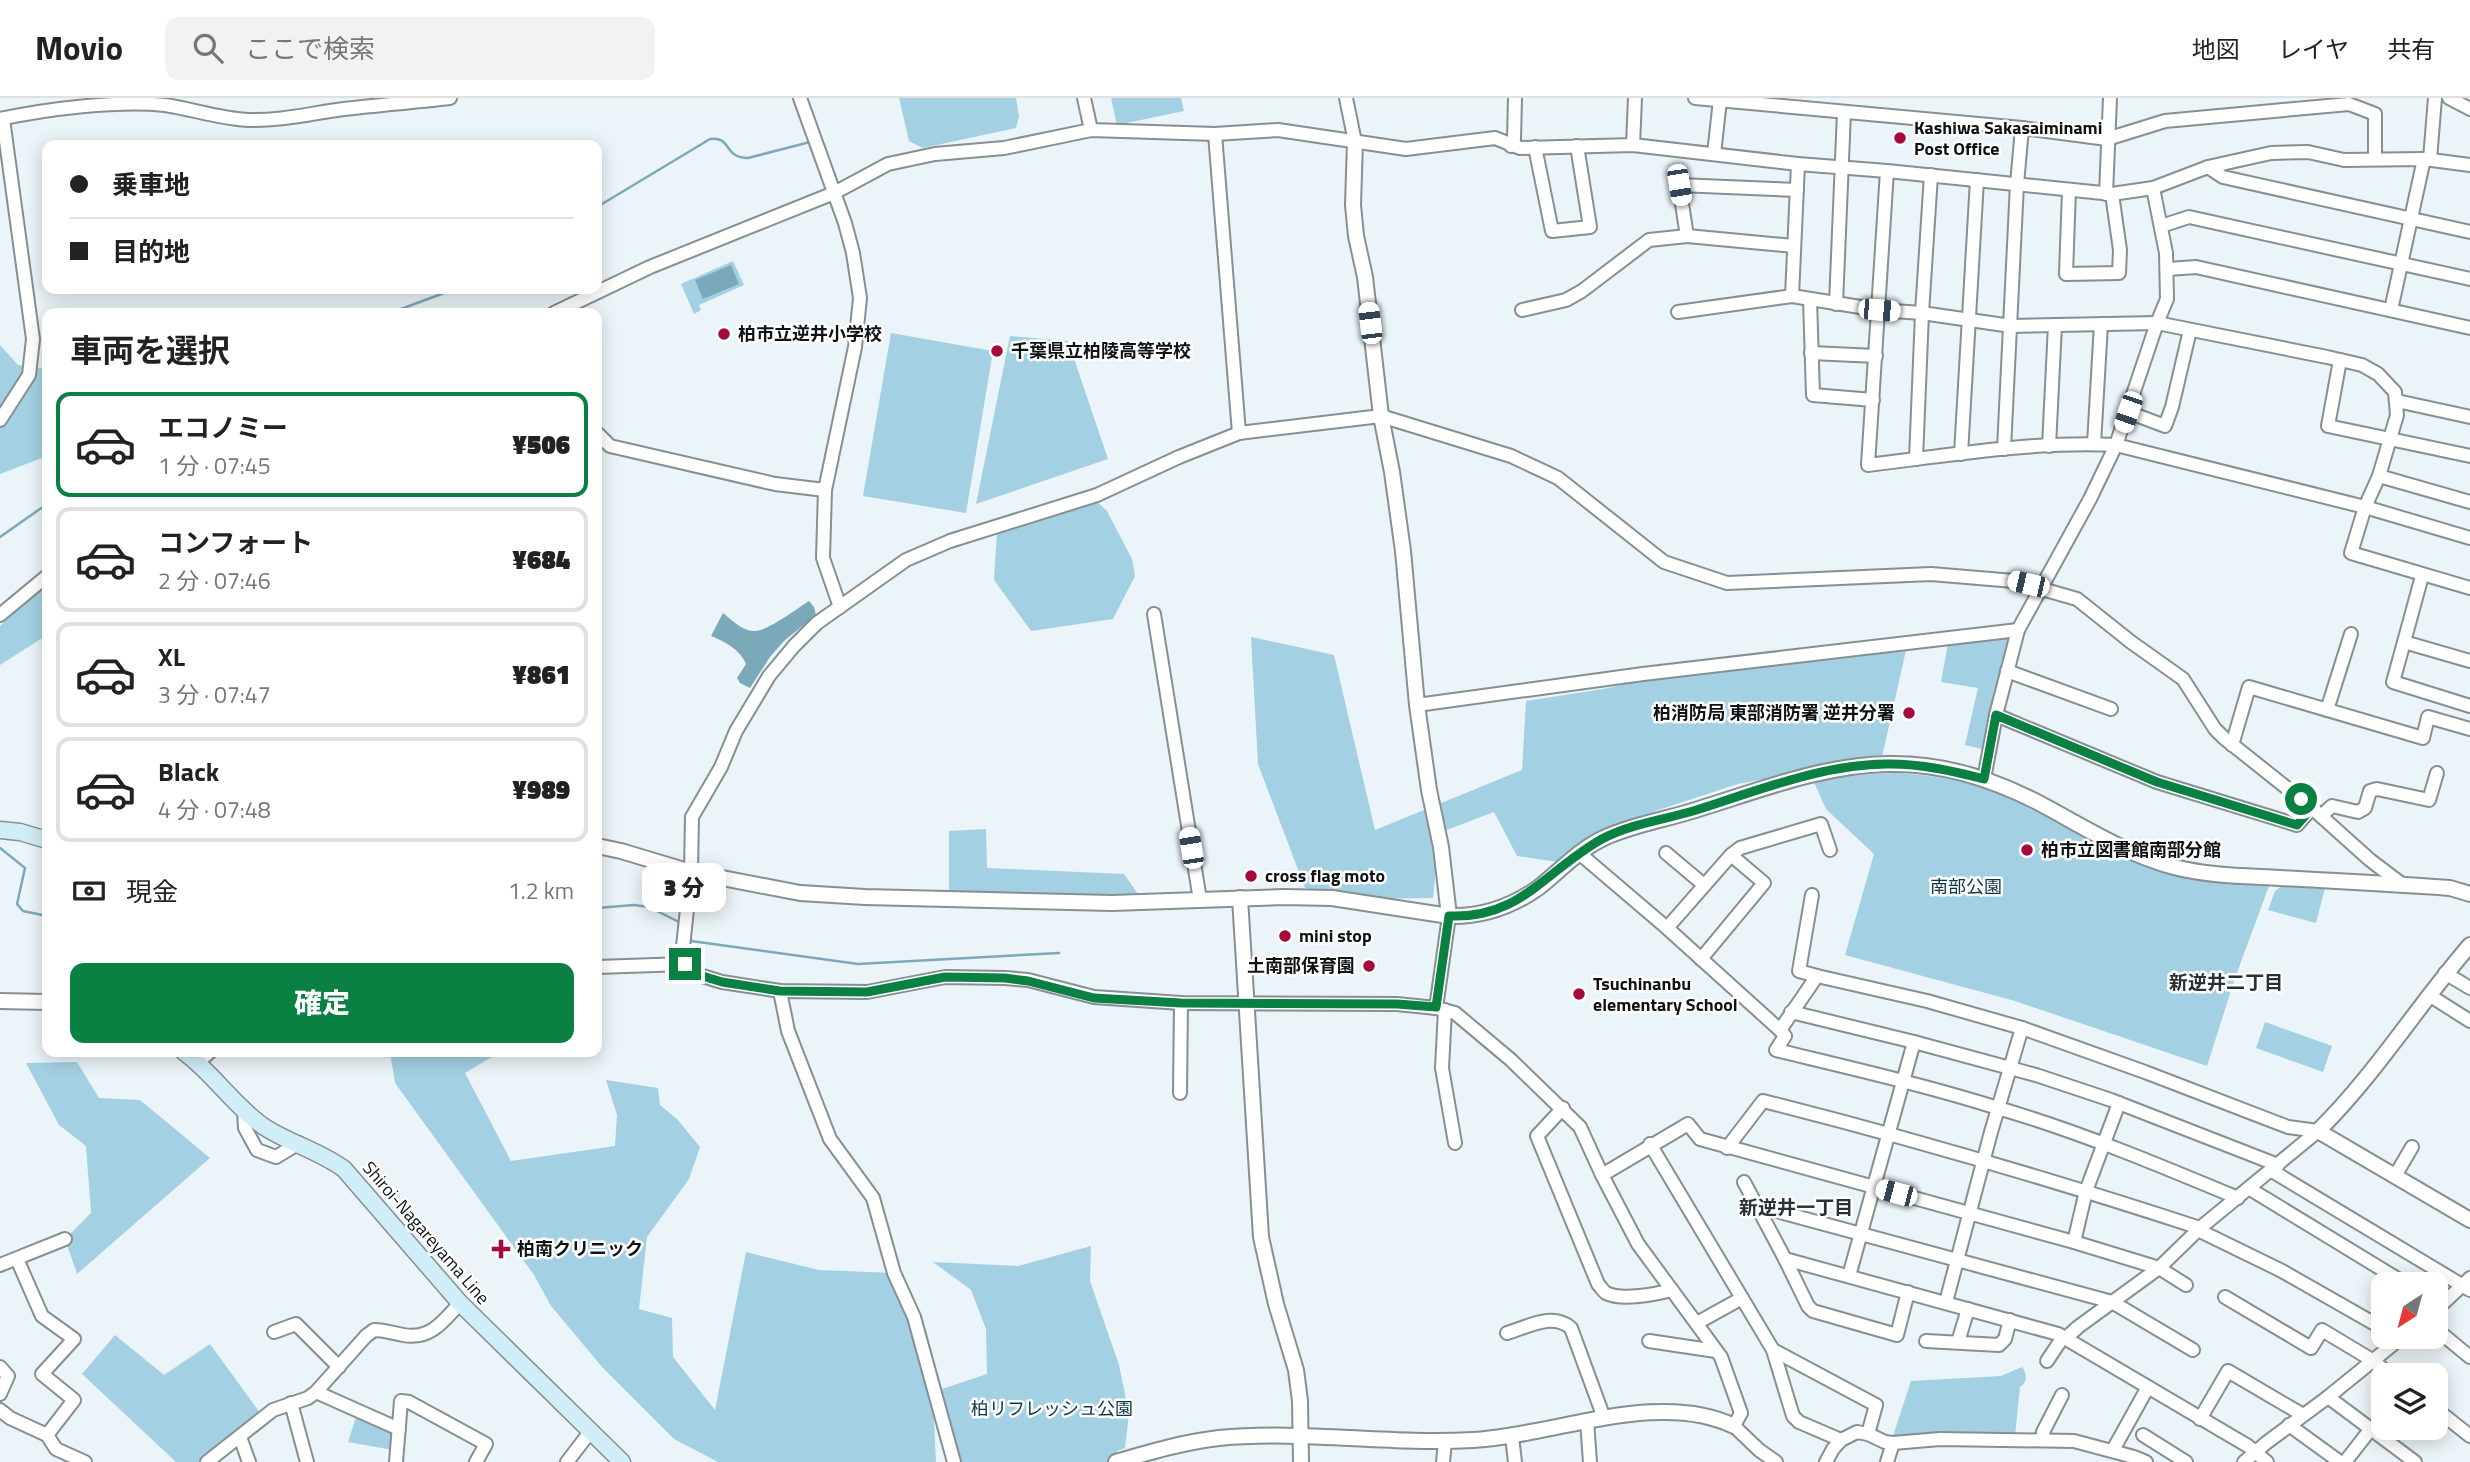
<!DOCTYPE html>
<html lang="ja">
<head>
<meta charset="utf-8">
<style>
	body { margin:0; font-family:"Titillium Web","Noto Sans JP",sans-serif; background:#f2f2f2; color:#222; height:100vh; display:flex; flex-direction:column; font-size:26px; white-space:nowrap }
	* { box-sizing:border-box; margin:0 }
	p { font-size:23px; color:#767676 }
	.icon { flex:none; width:38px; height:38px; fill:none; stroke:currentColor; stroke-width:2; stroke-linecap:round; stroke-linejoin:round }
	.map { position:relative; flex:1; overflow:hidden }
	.panel { position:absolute; left:42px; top:210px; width:560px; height:749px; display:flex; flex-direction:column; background:#fff; border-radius:14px; box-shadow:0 4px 18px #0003 }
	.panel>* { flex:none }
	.banner { position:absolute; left:42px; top:42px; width:560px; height:154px; border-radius:14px; box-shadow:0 4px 18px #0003; display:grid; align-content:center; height:154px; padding:0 28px; background:#fff }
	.needle { width:46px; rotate:216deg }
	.tools { position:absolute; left:2371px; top:1174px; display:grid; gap:14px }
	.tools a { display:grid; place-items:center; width:77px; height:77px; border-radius:14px; background:#fff; box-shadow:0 4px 18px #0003; font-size:35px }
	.end { position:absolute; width:32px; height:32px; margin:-16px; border:9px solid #0b8043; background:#fff; box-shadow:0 0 0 4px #fff }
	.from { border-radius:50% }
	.bubble { position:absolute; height:49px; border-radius:14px; background:#fff; box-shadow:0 4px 18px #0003; font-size:23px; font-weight:800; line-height:49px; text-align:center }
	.car { position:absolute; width:21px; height:42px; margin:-21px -10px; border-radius:9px; box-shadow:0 0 5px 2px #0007; background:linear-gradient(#fff 24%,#345 0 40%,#fff 0 76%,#345 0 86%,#fff 0) }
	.banner b { display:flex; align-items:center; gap:24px; height:66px; font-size:26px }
	.banner b+b { border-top:2px solid #e0e0e0 }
	.banner i { width:18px; height:18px; background:#222 }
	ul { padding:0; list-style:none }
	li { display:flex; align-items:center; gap:21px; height:105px; margin:0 14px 10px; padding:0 14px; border:4px solid #e0e0e0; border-radius:14px }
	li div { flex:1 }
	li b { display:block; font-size:26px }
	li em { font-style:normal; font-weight:800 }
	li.current { border-color:#0b8043 }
	li>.icon { width:63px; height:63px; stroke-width:1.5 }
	h2 { padding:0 28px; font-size:32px; line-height:84px }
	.pay { display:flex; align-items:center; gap:18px; height:77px; padding:0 28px; font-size:26px }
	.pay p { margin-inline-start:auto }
	.action { display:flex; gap:14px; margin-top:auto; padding:14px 28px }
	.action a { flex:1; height:80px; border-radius:14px; background:#0b8043; color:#fff; font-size:28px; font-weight:800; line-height:80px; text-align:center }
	header { display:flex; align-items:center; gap:42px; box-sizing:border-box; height:98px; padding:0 35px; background:#fff; border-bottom:2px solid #e0e0e0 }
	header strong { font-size:33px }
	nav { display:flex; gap:38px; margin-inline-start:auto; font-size:24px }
	.search { width:490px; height:63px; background:#f2f2f2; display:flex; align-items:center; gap:18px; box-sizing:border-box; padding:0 24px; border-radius:14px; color:#767676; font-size:26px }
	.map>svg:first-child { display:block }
	.green { fill:#a3d1e3 }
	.water { fill:#7ca9ba }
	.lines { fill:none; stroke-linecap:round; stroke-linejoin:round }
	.stream { stroke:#7ca9ba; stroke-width:2.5 }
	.minor-casing { stroke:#868f92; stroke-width:16 }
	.tertiary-casing { stroke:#868f92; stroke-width:18 }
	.secondary-casing { stroke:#868f92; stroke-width:19 }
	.minor { stroke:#fff; stroke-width:12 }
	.tertiary { stroke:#fff; stroke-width:14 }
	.secondary { stroke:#d0eef8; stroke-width:16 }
	.route { stroke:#0b8043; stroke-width:9 }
	.poi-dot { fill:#a50a3c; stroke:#fff; stroke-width:2.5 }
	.labels { text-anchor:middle; stroke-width:5; stroke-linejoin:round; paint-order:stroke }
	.poi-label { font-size:18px; font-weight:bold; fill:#0f1213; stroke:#fff; text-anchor:start }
	.park-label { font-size:18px; fill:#0b3643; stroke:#fff }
	.street-label { font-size:18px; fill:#0f1213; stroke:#fff }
	.neighbourhood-label { font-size:19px; font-weight:bold; fill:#2a3134; stroke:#fff }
</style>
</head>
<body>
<header>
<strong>Movio</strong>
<div class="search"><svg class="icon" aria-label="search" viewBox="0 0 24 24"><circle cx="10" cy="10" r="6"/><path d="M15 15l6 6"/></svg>ここで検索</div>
<nav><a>地図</a><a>レイヤ</a><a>共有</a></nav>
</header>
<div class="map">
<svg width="2470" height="1364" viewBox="0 0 2470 1364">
	<rect width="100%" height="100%" fill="#ebf4f8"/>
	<g class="green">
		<path d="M899 0H1016L1019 18 1016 30 923 50 909 43Z"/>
		<path d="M1111 0H1181L1184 13 1117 27Z"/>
		<path d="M733 163 744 187 699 207 701 212 694 216 681 186Z"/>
		<path d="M891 235 993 253 966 415 863 398Z"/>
		<path d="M1010 238 1068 243 1108 361 976 406Z"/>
		<path d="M0 247 18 267 47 271V358L0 376Z"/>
		<path d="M1093 400 1107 413 1132 461 1135 478 1113 521 1031 533 994 482 997 435Z"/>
		<path d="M47 486V537L0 567V528Z"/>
		<path d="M2014 537 1986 652 1965 647 1978 590 1941 584 1948 545Z"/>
		<path d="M1251 539 1334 557 1375 732 1522 672 1526 603 1603 591 1674 576 1907 548 1882 659 1738 686 1637 719 1565 765 1517 758 1494 714 1431 738 1437 761 1433 800 1369 801 1305 790 1258 666Z"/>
		<path d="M1894 675C1933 677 1972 683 2008 700 2057 722 2102 754 2153 770 2191 783 2230 785 2269 788L2235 880 2207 968 2015 903 1845 857 1874 756 1826 711 1814 684 1848 678Z"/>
		<path d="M986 731 987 770 1124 776 1138 796 1002 799 949 794V733Z"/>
		<path d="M2282 788 2325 790 2316 825 2268 812 2275 793Z"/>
		<path d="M2265 924 2332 948 2323 974 2256 950Z"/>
		<path d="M390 954H500L465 975 511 1063 615 1048 617 1017 606 982 658 990 660 1007 677 1021 700 1049 689 1081 647 1139 639 1211 672 1220 673 1259 715 1312 746 1154 819 1172 894 1175 932 1281 936 1364H718L674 1341 603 1270 551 1208 534 1177 395 985Z"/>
		<path d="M77 964 99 1000 140 1002 210 1060 77 1176 65 1141 91 1115 86 1048 59 1027 26 965Z"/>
		<path d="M1091 1148 1090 1183 1119 1267 1129 1316 1125 1350 1117 1353 1120 1364H960L942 1291 987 1276 986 1231 971 1192 933 1164 1018 1168Z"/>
		<path d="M115 1237 164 1277 210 1246 261 1316 203 1364H176L82 1276Z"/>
		<path d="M2022 1269C2027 1276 2028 1284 2020 1289L2015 1338 1892 1341 1911 1283 2001 1278Z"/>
		<path d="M356 1319 392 1334 395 1338 393 1352 348 1344Z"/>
	</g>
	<g class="water">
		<path d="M731 167 739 186 703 201 695 182Z"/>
		<path d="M809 503 814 509 816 517 784 543 770 559 750 590 740 585 737 580 746 566C740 551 725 544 711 538L723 515C732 522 741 532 753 533 767 534 796 511 809 503Z"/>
	</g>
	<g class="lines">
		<g class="stream">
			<path d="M597 109 710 41C732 38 723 60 748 60L810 44"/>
			<path d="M390 215 455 191"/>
			<path d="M0 439 47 406"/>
			<path d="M0 750 25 770 17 806 23 813 47 818"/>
			<path d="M597 810 634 807 649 809 681 825"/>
			<path d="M690 829 691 843 858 866 1059 855"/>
		</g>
		<g class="minor-casing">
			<g id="minor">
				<path d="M800 0 845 125 853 155 860 200 855 249 825 392 823 460 840 509"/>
				<path d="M1084 0 1091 32"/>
				<path d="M1346 0 1355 44"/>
				<path d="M1695 0 2022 30 2107 41 2165 23 2349 6 2375 16V61"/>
				<path d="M2449 0 2470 11"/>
				<path d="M0 21C47 11 117 2 165 7 192 11 222 21 249 22 281 23 312 15 344 11 379 7 415 4 450 0"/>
				<path d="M1215 36 1239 335"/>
				<path d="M1633 47 1635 0"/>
				<path d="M1511 48 1514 41 1515 0"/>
				<path d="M1535 49 1552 133 1590 129 1577 48"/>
				<path d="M1714 56 1720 2"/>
				<path d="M2430 61 2435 0"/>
				<path d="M2208 69 2223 79 2470 134"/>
				<path d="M1887 73 1868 367C1950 357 2033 343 2116 347L2365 409 2470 440"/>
				<path d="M2069 92 2066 176 2119 175 2120 152 2112 96"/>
				<path d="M2106 96 2110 0"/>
				<path d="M2161 128 2189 119 2470 181"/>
				<path d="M1687 138 1679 87 1797 92"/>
				<path d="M2168 171 2196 169 2470 230"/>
				<path d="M1792 198 1798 66"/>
				<path d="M1810 201 1813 297 1873 302"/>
				<path d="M1836 206 1844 14"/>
				<path d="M1522 212 1566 202 1582 193 1649 142 1687 138 1794 148"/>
				<path d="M2391 212 2424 61"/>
				<path d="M1678 214 1792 198 1879 212 1922 215 2011 228 2157 225 2327 259 2362 267 2378 276 2395 294 2397 317 2379 378 2365 409 2351 455 2470 490"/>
				<path d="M554 215 650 169 834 95 888 66 935 56 1004 50 1091 32 1215 36 1278 32 1406 51 1495 40 1520 50 1633 47 1798 66 1887 73 2112 96 2153 90 2208 69 2271 55 2308 54 2344 62 2424 61 2470 67"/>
				<path d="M1811 255 1876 258"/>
				<path d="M2340 262 2328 328 2470 358"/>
				<path d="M2397 303 2470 319"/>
				<path d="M2128 314 2165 328 2172 309 2190 232"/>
				<path d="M0 322 29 277 33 241 3 21"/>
				<path d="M597 335 610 348 775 386 825 392"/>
				<path d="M2094 346 2101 226"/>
				<path d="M2049 348 2055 227"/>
				<path d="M2004 351 2017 86 2022 30"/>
				<path d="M1961 356 1977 82"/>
				<path d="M1916 361 1922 215 1931 77"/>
				<path d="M2379 378 2470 404"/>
				<path d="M2422 478 2404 544 2470 563"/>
				<path d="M1154 516 1200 802"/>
				<path d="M0 517 47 478"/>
				<path d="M2404 544 2393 584 2470 608"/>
				<path d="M2007 573 2111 611"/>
				<path d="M1417 607 1643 576 2018 532"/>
				<path d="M2327 612 2351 536"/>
				<path d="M1996 617 2157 684 2297 727 2312 710"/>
				<path d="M2232 647 2249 589 2423 640 2428 619 2470 631"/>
				<path d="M1984 681 1996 617 2018 532 2090 401 2116 347 2157 225 2167 201 2166 155 2153 90"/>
				<path d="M2321 718 2332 708 2358 714 2365 710 2370 693 2377 691 2429 702 2437 675"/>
				<path d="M1579 755 1667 830 1780 932 1817 878 1927 903 2022 930 2145 974 2288 1029 2318 1033"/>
				<path d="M1666 755 1704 787"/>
				<path d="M1731 757 1740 750 1821 726 1830 752"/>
				<path d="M1812 797 1799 873 1817 878"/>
				<path d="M1667 830 1731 757 1764 785 1701 861"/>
				<path d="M597 869 685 866"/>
				<path d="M2445 875 2470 890"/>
				<path d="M780 893 788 933 830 1041 873 1100 894 1175 914 1219 954 1364"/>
				<path d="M2429 897 2470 923"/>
				<path d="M1436 910 1449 818"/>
				<path d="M1445 912 1442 970 1455 1045"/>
				<path d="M1791 914 1914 944 2036 977 2111 1002 2278 1067"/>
				<path d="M1780 932 1785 938 1776 952C1850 970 1925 987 1998 1010 2080 1034 2159 1067 2238 1100"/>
				<path d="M198 964 210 954"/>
				<path d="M1180 995 1181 905"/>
				<path d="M1563 1010 1537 1038 1598 1186C1601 1189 1603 1193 1606 1195 1622 1203 1656 1196 1672 1192"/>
				<path d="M244 1012 245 1030 257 1052 276 1059 299 1045"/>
				<path d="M1650 1046 1773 1252 1793 1318 1799 1324 1841 1342"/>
				<path d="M1727 1050 1763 1003C1910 1040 2056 1083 2200 1130"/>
				<path d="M2272 1073 2470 1192"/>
				<path d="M1602 1077 1688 1026 1700 1041 2074 1144 2159 1170 2186 1187"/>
				<path d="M2395 1078 2412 1049"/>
				<path d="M1744 1084 1785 1161 2058 1236 2248 1348 2267 1364"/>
				<path d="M2250 1091 2406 1186"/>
				<path d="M1759 1112 1769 1111 2112 1204 2193 1252"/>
				<path d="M2198 1132 2282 1173 2375 1226 2384 1233"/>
				<path d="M2074 1144 2086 1093 2119 1005"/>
				<path d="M17 1161 42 1218 74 1241 42 1276 74 1302 47 1337"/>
				<path d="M1785 1161 1808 1208 1813 1213 1897 1237 1908 1194"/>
				<path d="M0 1167 65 1141"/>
				<path d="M1849 1178 1914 944"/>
				<path d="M2225 1199 2311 1250 2322 1232 2372 1262 2392 1278"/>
				<path d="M1946 1204 1991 1034 2022 930"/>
				<path d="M2436 1212 2470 1180"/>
				<path d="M1697 1225 1742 1200"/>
				<path d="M2436 1231 2470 1259"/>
				<path d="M274 1234 296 1226 339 1269"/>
				<path d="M1507 1235C1528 1229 1552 1214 1571 1230L1604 1320"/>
				<path d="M2065 1241 2078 1229 2159 1170 2200 1130 2318 1033"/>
				<path d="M1649 1243 1716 1253"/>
				<path d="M1926 1243 1999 1247 2005 1241 2010 1222"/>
				<path d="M1958 1244 1968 1211"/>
				<path d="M1773 1252 1876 1307 1868 1336"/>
				<path d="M2047 1263 2063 1239"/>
				<path d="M0 1269 8 1278 0 1296"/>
				<path d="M316 1294 399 1331"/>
				<path d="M2328 1299 2415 1364"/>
				<path d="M291 1305 307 1364"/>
				<path d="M2436 1311 2470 1338"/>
				<path d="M0 1312 10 1320 47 1337 56 1351 85 1364"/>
				<path d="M2200 1321 2228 1273 2303 1317"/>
				<path d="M1587 1323 1590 1364"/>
				<path d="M2289 1327 2340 1364"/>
				<path d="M2143 1337 2186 1364"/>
				<path d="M240 1339 249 1364"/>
				<path d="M1512 1339 1515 1364"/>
				<path d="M2043 1342V1334L2062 1297"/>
				<path d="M2113 1352 2148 1289"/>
				<path d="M207 1364 273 1312 308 1300 316 1294 366 1238 374 1232C384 1232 393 1235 403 1237 430 1242 443 1224 460 1205"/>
				<path d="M396 1364 401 1303 409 1304 486 1346 476 1364"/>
				<path d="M567 1364 590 1334"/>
				<path d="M1443 1364 1445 1343"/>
				<path d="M1776 1364 1759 1352 1734 1328 1741 1315 1721 1259 1638 1146 1602 1077 1580 1029 1511 962 1455 915 1436 910 1397 906 1181 905 1094 899 1028 882 1005 880 945 879 867 894 780 893 722 884 696 876 689 871 682 858 691 774 692 719 721 669 736 633 769 578 794 548 817 525 906 462 950 443 1097 397 1179 359 1239 335 1381 318 1511 358 1558 380 1664 464 1727 485 1931 476 2014 483 2077 501 2131 544 2183 581 2215 631 2224 640 2312 710 2370 762 2403 787"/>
				<path d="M1826 1364 1833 1351 1841 1342 1857 1334 1868 1336 1885 1344 1893 1345 1940 1341 2074 1343 2134 1359 2146 1364"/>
				<path d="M1887 1364 1893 1345"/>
				<path d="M2244 1364 2266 1345 2328 1299 2402 1239"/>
				<path d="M2345 1364 2370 1332"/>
			</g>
		</g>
		<g class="tertiary-casing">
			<g id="tertiary">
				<path d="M1355 44 1353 107 1356 138 1365 179 1381 318 1392 374 1403 453 1417 607 1429 692 1441 749 1449 818C1481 819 1511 809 1538 790 1560 773 1579 751 1606 739 1633 727 1663 722 1692 713 1755 694 1821 667 1888 666 1939 665 1990 680 2035 703 2081 727 2125 756 2174 769 2209 778 2245 778 2280 780 2337 783 2393 786 2450 790L2470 796"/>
				<path d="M597 748 621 753 691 774 800 795 865 799 1112 805 1283 799 1332 800 1449 818"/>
				<path d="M1240 800 1261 1139 1276 1206 1296 1272 1300 1303 1301 1364"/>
				<path d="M2470 847C2418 907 2375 977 2318 1033L2470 1122"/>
				<path d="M0 903 47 904"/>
				<path d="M1116 1364C1150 1354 1184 1344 1219 1340 1303 1332 1389 1347 1473 1342 1553 1338 1658 1291 1734 1328"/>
			</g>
		</g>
		<g class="secondary-casing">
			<g id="secondary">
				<path d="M0 732 20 734 47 742"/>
				<path d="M184 954C213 975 233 1007 263 1028 288 1045 318 1052 344 1071L460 1205 622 1364"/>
			</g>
		</g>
		<use href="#minor" class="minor"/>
		<use href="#tertiary" class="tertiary"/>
		<use href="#secondary" class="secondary"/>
	</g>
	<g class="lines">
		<path class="route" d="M685 866 696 876 722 884 780 893 867 894 945 879 1005 880 1028 883 1094 900 1181 905 1397 906 1436 909 1449 818C1521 821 1546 772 1602 741 1630 726 1663 722 1693 713 1754 694 1825 665 1890 666 1922 666 1953 673 1984 681L1996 617 2157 684 2297 727 2312 710 2301 701"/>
	</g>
	<g class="poi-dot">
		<circle cx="1900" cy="40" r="7"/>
		<circle cx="724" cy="236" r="7"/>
		<circle cx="997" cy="253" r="7"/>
		<circle cx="1909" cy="615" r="7"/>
		<circle cx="2027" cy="752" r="7"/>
		<circle cx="1251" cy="778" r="7"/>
		<circle cx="1285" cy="838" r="7"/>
		<circle cx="1369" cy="868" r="7"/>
		<circle cx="1579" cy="896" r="7"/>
		<path d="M497.5 1140.5h7v7h7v7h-7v7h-7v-7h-7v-7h7z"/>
	</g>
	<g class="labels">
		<g class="poi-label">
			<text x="1914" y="36">Kashiwa Sakasaiminami<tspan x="1914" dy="21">Post Office</tspan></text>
			<text x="738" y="242">柏市立逆井小学校</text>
			<text x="1011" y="259">千葉県立柏陵高等学校</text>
			<text x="1895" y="621" text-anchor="end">柏消防局 東部消防署 逆井分署</text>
			<text x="2041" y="758">柏市立図書館南部分館</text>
			<text x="1265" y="784">cross flag moto</text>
			<text x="1299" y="844">mini stop</text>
			<text x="1355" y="874" text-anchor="end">土南部保育園</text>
			<text x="1593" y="892">Tsuchinanbu<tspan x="1593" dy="21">elementary School</tspan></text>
			<text x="517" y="1157">柏南クリニック</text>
		</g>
		<g class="park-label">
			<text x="1966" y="795">南部公園</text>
			<text x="1052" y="1317">柏リフレッシュ公園</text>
		</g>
		<g class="street-label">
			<text transform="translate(426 1135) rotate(49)" y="6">Shiroi-Nagareyama Line</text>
		</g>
		<g class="neighbourhood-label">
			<text x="2226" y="891">新逆井二丁目</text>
			<text x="1796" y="1116">新逆井一丁目</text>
		</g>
	</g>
</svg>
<div class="tools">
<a><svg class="needle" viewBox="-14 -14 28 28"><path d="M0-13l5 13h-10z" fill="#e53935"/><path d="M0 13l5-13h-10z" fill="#767676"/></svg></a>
<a><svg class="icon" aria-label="layers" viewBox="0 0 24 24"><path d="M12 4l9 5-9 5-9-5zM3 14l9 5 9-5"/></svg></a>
</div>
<i class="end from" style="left:2301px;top:701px"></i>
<i class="end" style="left:685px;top:866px"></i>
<div class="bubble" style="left:642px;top:765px;width:84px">3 分</div>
<i class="car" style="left:1679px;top:87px;rotate:171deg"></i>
<i class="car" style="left:1879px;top:212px;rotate:95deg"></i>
<i class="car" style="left:1370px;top:225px;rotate:353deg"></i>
<i class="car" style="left:2128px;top:314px;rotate:199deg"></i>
<i class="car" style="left:2028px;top:486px;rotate:283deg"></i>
<i class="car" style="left:1191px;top:750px;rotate:351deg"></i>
<i class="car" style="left:1896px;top:1095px;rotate:285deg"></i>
<div class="banner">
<b><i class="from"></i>乗車地</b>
<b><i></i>目的地</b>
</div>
<section class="panel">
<h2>車両を選択</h2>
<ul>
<li class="current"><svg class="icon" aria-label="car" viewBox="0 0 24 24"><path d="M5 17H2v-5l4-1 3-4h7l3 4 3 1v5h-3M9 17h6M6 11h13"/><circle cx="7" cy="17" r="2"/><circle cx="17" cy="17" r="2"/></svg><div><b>エコノミー</b><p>1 分 · 07:45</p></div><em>¥506</em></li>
<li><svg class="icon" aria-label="car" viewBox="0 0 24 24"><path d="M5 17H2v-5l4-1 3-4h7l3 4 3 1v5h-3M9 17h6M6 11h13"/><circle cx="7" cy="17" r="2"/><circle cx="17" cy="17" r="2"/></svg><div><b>コンフォート</b><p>2 分 · 07:46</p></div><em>¥684</em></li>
<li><svg class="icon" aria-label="car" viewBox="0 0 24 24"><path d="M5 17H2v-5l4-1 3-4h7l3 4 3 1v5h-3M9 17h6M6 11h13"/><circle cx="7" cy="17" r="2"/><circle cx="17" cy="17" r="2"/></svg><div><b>XL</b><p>3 分 · 07:47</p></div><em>¥861</em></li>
<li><svg class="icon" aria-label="car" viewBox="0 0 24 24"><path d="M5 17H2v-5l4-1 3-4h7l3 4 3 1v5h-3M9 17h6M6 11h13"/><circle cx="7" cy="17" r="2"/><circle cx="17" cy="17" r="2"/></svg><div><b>Black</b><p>4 分 · 07:48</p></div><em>¥989</em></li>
</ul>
<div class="pay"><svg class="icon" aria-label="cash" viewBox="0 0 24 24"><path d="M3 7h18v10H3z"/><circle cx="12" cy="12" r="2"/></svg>現金<p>1.2 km</p></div>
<div class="action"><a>確定</a></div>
</section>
</div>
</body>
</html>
